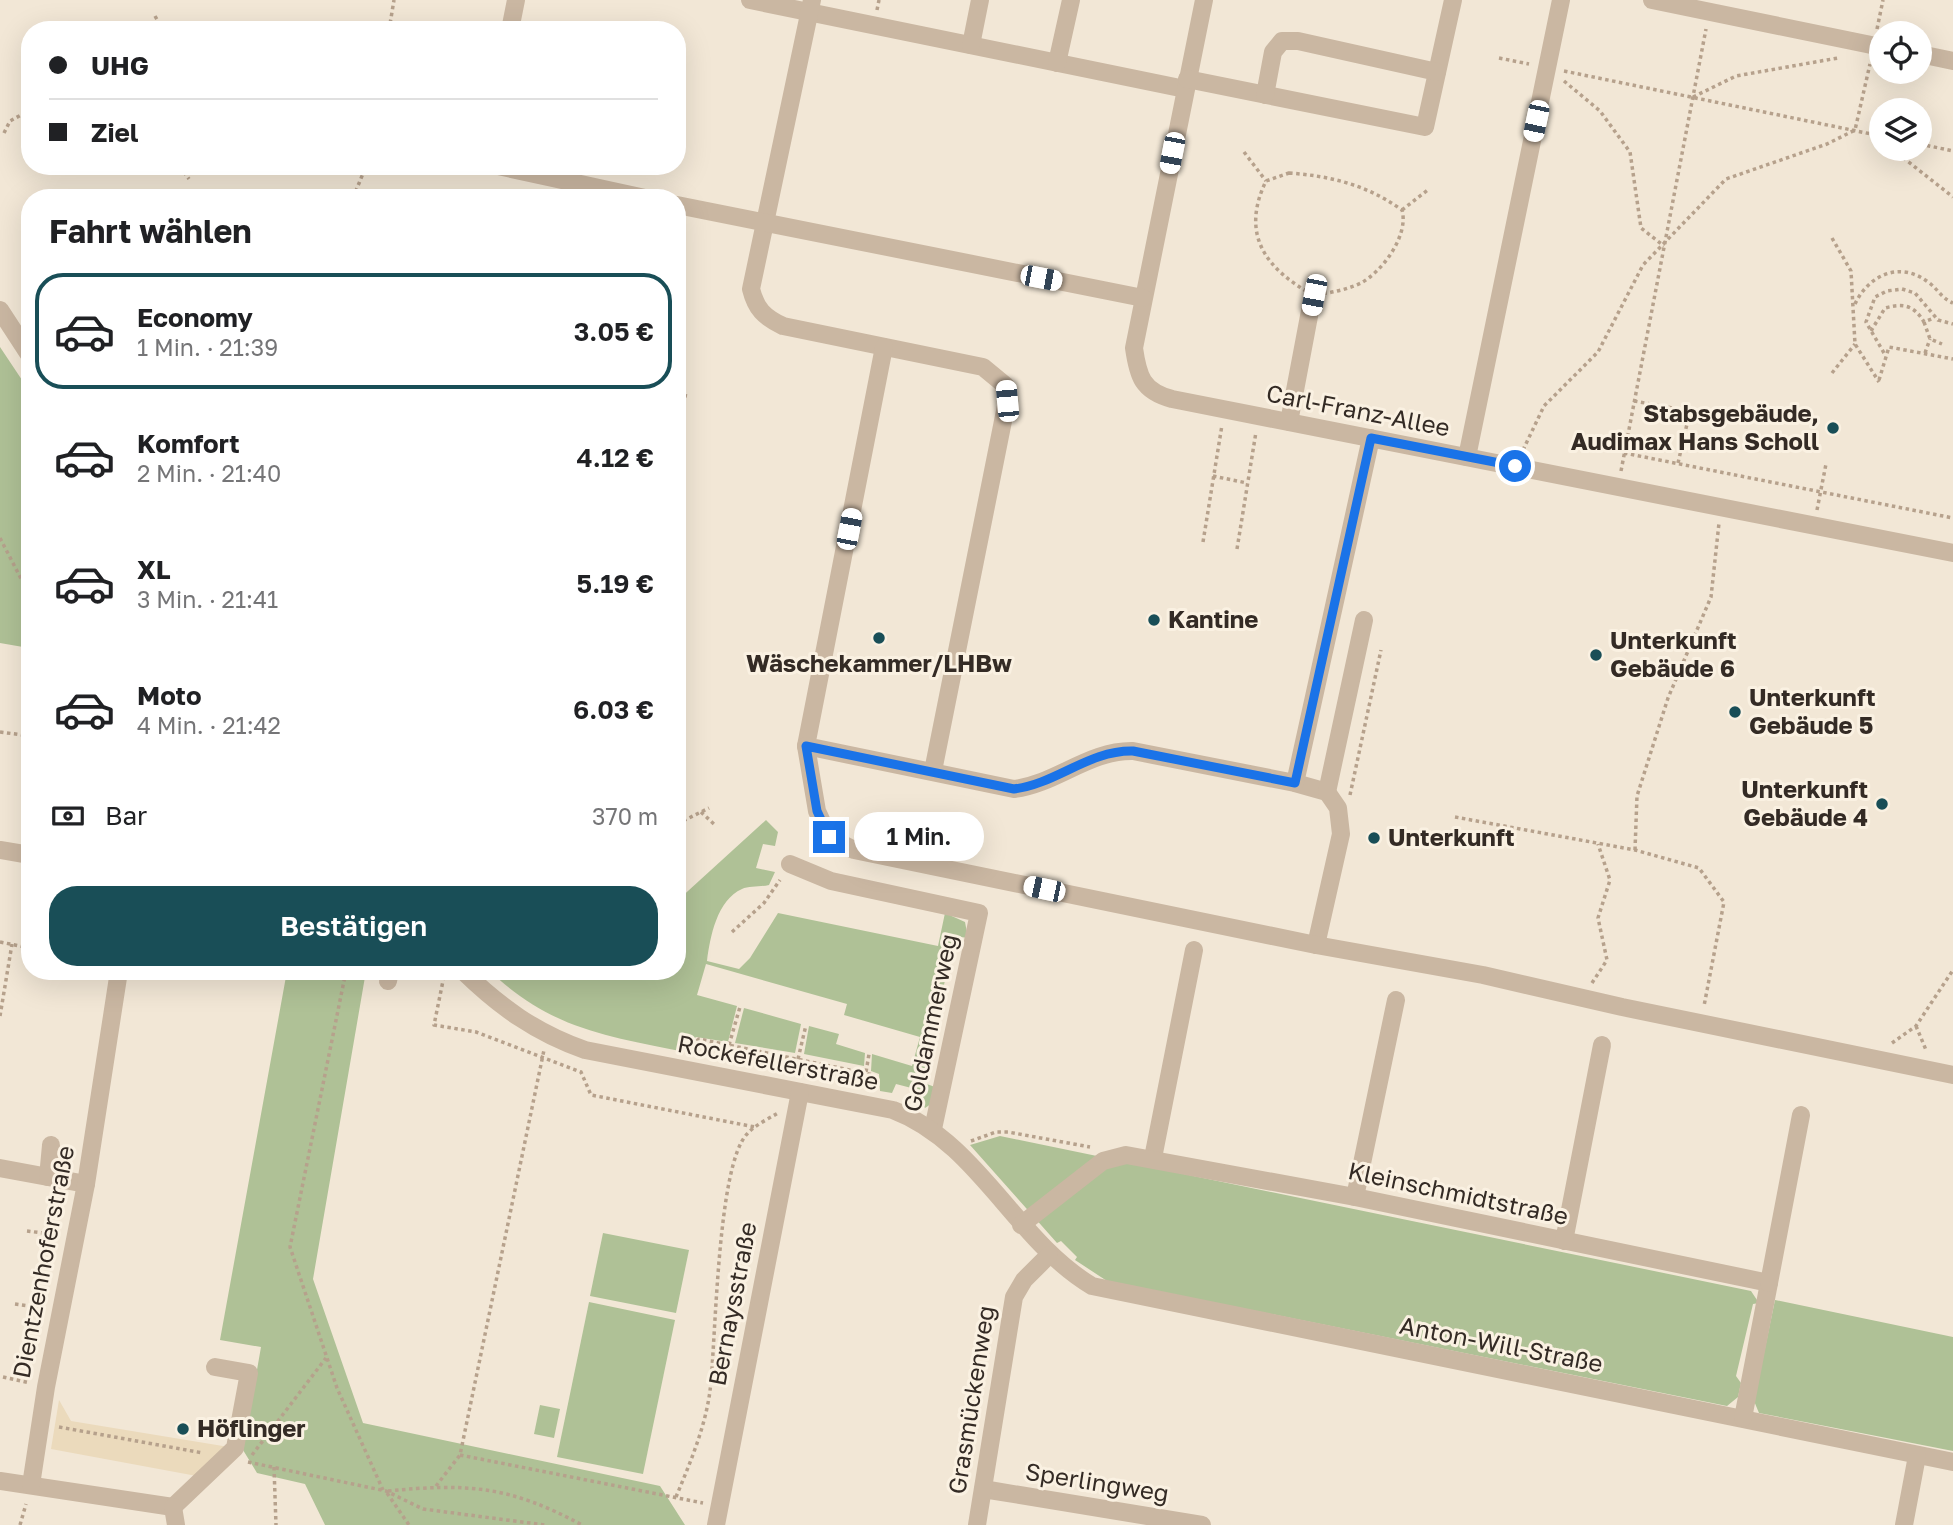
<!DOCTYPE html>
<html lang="de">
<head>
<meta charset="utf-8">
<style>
	body { margin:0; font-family:"Golos Text",sans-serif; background:#f2f2f2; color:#202124; height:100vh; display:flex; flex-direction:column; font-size:26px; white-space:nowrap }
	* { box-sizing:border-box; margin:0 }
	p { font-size:23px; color:#757577 }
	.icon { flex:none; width:38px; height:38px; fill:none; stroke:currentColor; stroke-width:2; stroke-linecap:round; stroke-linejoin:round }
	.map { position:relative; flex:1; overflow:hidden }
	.details { position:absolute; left:21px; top:189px; width:665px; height:791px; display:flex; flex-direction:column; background:#fff; border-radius:28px; box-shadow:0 7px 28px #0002 }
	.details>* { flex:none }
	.banner { position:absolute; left:21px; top:21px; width:665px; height:154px; border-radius:28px; box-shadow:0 7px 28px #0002; display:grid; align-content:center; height:154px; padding:0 28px; background:#fff }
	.tools { position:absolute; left:1869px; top:21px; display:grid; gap:14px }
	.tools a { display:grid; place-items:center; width:63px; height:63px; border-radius:50%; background:#fff; box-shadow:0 7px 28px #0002; font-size:35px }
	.end { position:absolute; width:32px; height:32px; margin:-16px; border:9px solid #1a73e8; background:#fff; box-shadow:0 0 0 4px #fff }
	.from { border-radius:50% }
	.bubble { position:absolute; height:49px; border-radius:24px; background:#fff; box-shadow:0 7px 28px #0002; font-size:23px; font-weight:600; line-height:49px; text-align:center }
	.car { position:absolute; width:21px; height:42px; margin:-21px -10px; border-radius:9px; box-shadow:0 0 5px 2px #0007; background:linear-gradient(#fff 24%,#345 0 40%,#fff 0 76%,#345 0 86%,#fff 0) }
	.banner b { display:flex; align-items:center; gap:24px; height:66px; font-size:26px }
	.banner b+b { border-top:2px solid #e0e0e0 }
	.banner i { width:18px; height:18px; background:#202124 }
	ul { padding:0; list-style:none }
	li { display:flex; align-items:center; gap:21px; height:116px; margin:0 14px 10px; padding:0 14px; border:4px solid transparent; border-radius:28px }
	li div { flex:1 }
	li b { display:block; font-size:26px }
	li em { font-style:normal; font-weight:600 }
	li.current { border-color:#194e57 }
	li>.icon { width:63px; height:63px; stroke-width:1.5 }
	h2 { padding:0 28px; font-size:32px; line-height:84px }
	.pay { display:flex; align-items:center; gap:18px; height:77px; padding:0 28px; font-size:26px }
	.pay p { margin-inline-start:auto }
	.cta { display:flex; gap:14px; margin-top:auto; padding:14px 28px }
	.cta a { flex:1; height:80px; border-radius:28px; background:#194e57; color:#fff; font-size:28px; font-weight:600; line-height:80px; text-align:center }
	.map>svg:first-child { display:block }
	.green { fill:#afc196 }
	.plaza { fill:#ebdabc }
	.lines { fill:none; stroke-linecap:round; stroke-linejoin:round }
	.path { stroke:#b6a18c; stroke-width:3.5; stroke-dasharray:3.5 3.5; stroke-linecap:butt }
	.minor { stroke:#cab7a2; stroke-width:18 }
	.route { stroke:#1a73e8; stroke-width:9 }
	.poi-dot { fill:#194e57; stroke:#faf1e2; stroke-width:2.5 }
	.labels { text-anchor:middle; stroke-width:6; stroke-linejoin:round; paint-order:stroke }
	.street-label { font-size:24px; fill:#342b25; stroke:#faf1e2 }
	.poi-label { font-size:24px; font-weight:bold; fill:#342b25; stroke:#faf1e2; text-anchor:start }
</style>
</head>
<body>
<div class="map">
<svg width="1953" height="1525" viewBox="0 0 1953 1525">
	<rect width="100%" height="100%" fill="#f2e7d6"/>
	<g class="green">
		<path d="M0 347 30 392V705L23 704V647L0 643Z"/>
		<path d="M766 820 778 832 775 846 763 844 756 868 775 872 769 885C761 887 749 886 742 889 717 900 710 937 707 961L739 969 750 958 778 913 938 946 945 913 965 922 968 938 954 936 924 1083 935 1087 931 1104 925 1108 920 1102 923 1091 896 1084 892 1093 880 1091 879 1074 871 1071 872 1054 912 1066 920 1037 844 1015 847 1004 706 964 697 995 737 1006 728 1042 696 1037 680 1051C604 1036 548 1027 490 971H677V901Z"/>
		<path d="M287 971H366L313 1279 363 1423 660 1486 685 1525H325L305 1484 257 1473 243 1450 261 1347 220 1340Z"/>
		<path d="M744 1008 801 1024 795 1053 735 1043Z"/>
		<path d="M809 1026 839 1034 836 1044 865 1053 864 1066 804 1054Z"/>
		<path d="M1000 1136 1751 1291 1759 1303 1753 1304 1736 1376 1741 1383 1738 1397 1727 1406 1107 1281 1075 1260 1077 1257 1061 1241 1057 1243 970 1145Z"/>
		<path d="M603 1233 689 1250 676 1313 590 1296Z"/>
		<path d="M1775 1300 1953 1337V1451L1759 1413 1754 1401Z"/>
		<path d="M589 1302 675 1320 643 1474 557 1457Z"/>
		<path d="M540 1405 560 1409 554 1438 534 1434Z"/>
	</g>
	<path class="plaza" d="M59 1400 71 1421 235 1448 202 1477 51 1449Z"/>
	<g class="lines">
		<g class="path">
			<path d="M877 10 879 0"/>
			<path d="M155 16 163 30"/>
			<path d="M1877 29 1883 0"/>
			<path d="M389 30 394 0"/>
			<path d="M1499 58 1529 64"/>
			<path d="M1564 71 1881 136"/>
			<path d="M1564 81 1600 111 1630 152 1641 228 1664 246"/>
			<path d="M1693 97 1736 76 1838 58"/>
			<path d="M4 133 10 121 30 110"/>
			<path d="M1920 144 1953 151"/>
			<path d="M1892 149 1953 197"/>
			<path d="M1244 152 1266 181"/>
			<path d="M180 166 189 179"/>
			<path d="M1289 173C1331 176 1367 185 1402 210 1409 235 1383 271 1361 283 1346 290 1330 293 1313 295 1266 269 1240 235 1266 181Z"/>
			<path d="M353 198 366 166"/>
			<path d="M1402 210 1429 189"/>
			<path d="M1832 238 1851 271 1855 344 1879 382"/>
			<path d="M1855 304C1868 276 1899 260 1928 282 1938 289 1941 298 1953 303"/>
			<path d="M1924 322 1930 339 1942 344"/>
			<path d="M1871 331 1885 308C1903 303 1914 305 1924 322L1934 318"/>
			<path d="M1884 353 1866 322 1875 297 1887 291 1902 289 1915 293 1938 320 1953 324"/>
			<path d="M1925 353 1930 339"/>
			<path d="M1832 373 1855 344"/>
			<path d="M1879 380 1889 347 1953 359"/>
			<path d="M677 394 687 396"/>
			<path d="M1634 401 1716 416"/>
			<path d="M1523 450 1544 406 1598 352 1643 265 1726 179 1827 144 1855 130 1870 64"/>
			<path d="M1624 453 1953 518"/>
			<path d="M1678 463 1690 411"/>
			<path d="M1621 471 1706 29"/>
			<path d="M1213 476 1247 483"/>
			<path d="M1817 510 1826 464"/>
			<path d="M0 538 30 596"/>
			<path d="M1203 542 1222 425"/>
			<path d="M1237 549 1256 432"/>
			<path d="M0 732 30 736"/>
			<path d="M29 747 30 744"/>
			<path d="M1350 795 1381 650"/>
			<path d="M701 812 715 825"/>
			<path d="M1455 817 1635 850 1699 868 1724 902 1704 1006"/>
			<path d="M677 824 709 808"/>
			<path d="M1635 850 1637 796 1668 698 1711 597 1719 523"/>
			<path d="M732 932 764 903 780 880"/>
			<path d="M0 942 30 948"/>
			<path d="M346 971 290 1247 337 1388 383 1490"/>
			<path d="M440 971 444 976 434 1025 476 1032 581 1072 591 1095 755 1127"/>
			<path d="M1592 983 1607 960 1598 918 1610 880 1598 844"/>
			<path d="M0 1016 12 944"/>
			<path d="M1916 1026 1926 1050"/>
			<path d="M1892 1043 1916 1026 1953 970"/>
			<path d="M729 1045 740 1007"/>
			<path d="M687 1051 699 1039 874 1075 877 1089"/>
			<path d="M798 1059 806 1025"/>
			<path d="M866 1072 869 1054"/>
			<path d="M971 1141 996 1132H1008L1090 1147"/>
			<path d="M27 1231 59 1235"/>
			<path d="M15 1304 44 1308"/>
			<path d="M3 1377 30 1383"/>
			<path d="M59 1427 203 1453"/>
			<path d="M252 1455 326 1358"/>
			<path d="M460 1455 703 1503"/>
			<path d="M248 1462 386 1491 423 1509 545 1525"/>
			<path d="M274 1467 276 1525"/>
			<path d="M436 1486 460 1455 544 1050"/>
			<path d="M388 1491C468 1483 510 1486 582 1525"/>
			<path d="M387 1493 409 1525"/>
			<path d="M676 1497C690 1463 705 1428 710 1391 716 1341 717 1166 747 1134 755 1125 768 1119 778 1113"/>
			<path d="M20 1525 26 1504"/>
		</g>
		<g class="minor">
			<path d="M750 0 1185 89"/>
			<path d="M812 0 751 289C756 309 764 317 783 326L983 367 1006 386 1007 401 933 771"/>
			<path d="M1204 0 1134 348C1138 376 1142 391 1172 399L1953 553"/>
			<path d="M1652 0 1881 47"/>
			<path d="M510 30 516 0"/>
			<path d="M971 45 980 0"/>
			<path d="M1920 54 1953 61"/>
			<path d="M1057 63 1071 0"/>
			<path d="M1187 79 1425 127 1453 0"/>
			<path d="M1265 95 1273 52 1282 41H1298L1437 72"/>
			<path d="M498 166 645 198"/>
			<path d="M677 205 1143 298"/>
			<path d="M0 310 30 356"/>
			<path d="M884 347 806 746 1014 789C1056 784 1089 750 1133 751L1295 783 1327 792 1338 808 1341 834 1316 945"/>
			<path d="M1289 422 1313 295"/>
			<path d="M1467 457 1561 0"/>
			<path d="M806 746 817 811 829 837 854 850 1316 945 1483 975 1622 1007 1953 1075"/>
			<path d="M1295 783 1371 438"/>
			<path d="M1327 792 1364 620"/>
			<path d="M0 850 30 855"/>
			<path d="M790 864 831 881 979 913 933 1129"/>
			<path d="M463 971C500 1007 536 1033 585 1050L893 1110C978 1142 1015 1240 1092 1286L1953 1462"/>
			<path d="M388 981 390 971"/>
			<path d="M1153 1158 1194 950"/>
			<path d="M0 1168 86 1184"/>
			<path d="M48 1177 51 1145"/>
			<path d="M1355 1197 1396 1000"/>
			<path d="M1021 1225 1103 1161 1126 1155 1355 1197 1769 1283 1743 1418"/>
			<path d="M1564 1241 1602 1045"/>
			<path d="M1769 1283 1801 1115"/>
			<path d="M0 1481 173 1507"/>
			<path d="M31 1485 46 1387 86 1184 119 971"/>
			<path d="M983 1489 1202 1525"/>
			<path d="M173 1507 235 1448 249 1373 215 1367"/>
			<path d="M173 1507 176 1525"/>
			<path d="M716 1525 800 1092"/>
			<path d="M977 1525 1014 1297 1024 1280 1049 1255"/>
			<path d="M1904 1525 1917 1456"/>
		</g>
	</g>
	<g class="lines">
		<path class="route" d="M829 837 817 811 806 746 1014 789C1056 784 1089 750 1133 751L1295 783 1371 438 1515 466"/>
	</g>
	<g class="poi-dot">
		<circle cx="1833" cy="428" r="7"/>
		<circle cx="1154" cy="620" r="7"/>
		<circle cx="879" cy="638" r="7"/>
		<circle cx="1596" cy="655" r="7"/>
		<circle cx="1735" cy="712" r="7"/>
		<circle cx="1882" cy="804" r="7"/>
		<circle cx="1374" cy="838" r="7"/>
		<circle cx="183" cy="1429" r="7"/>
	</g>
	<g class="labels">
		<g class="street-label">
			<text transform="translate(1358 411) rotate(11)" y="8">Carl-Franz-Allee</text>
			<text transform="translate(931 1023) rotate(-78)" y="8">Goldammerweg</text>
			<text transform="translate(778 1063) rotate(11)" y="8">Rockefellerstraße</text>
			<text transform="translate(1458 1194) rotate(12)" y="8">Kleinschmidtstraße</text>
			<text transform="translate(44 1262) rotate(-79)" y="8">Dientzenhoferstraße</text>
			<text transform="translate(733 1304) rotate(-79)" y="8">Bernaysstraße</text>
			<text transform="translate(1501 1345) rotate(11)" y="8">Anton-Will-Straße</text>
			<text transform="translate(972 1400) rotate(-81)" y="8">Grasmückenweg</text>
			<text transform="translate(1097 1483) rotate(9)" y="8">Sperlingweg</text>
		</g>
		<g class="poi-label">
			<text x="1819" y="422" text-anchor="end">Stabsgebäude,<tspan x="1819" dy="28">Audimax Hans Scholl</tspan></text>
			<text x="1168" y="628">Kantine</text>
			<text x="1610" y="649">Unterkunft<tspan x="1610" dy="28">Gebäude 6</tspan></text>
			<text x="879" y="672" text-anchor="middle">Wäschekammer/LHBw</text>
			<text x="1749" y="706">Unterkunft<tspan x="1749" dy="28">Gebäude 5</tspan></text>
			<text x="1868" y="798" text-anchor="end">Unterkunft<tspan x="1868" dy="28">Gebäude 4</tspan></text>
			<text x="1388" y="846">Unterkunft</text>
			<text x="197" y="1437">Höflinger</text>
		</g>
	</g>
</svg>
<div class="tools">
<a><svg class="icon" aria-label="locate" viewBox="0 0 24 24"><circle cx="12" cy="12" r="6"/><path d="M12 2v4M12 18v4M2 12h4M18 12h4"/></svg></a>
<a><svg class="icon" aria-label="layers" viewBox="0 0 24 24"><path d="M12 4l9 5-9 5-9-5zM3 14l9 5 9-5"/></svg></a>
</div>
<i class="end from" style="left:1515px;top:466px"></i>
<i class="end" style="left:829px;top:837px"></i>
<div class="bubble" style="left:854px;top:812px;width:130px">1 Min.</div>
<i class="car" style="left:1536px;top:121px;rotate:192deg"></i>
<i class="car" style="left:1172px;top:153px;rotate:191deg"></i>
<i class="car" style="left:1041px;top:278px;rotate:101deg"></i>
<i class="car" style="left:1314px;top:295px;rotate:191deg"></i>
<i class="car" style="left:1007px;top:401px;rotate:355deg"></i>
<i class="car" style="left:849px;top:529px;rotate:11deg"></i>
<i class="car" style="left:1044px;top:889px;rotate:282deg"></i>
<div class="banner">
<b><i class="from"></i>UHG</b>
<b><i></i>Ziel</b>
</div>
<section class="details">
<h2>Fahrt wählen</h2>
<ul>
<li class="current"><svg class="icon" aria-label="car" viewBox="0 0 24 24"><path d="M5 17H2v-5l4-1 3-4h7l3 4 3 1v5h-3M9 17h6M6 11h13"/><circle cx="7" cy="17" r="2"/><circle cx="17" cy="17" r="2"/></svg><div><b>Economy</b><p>1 Min. · 21:39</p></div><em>3.05 €</em></li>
<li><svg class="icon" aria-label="car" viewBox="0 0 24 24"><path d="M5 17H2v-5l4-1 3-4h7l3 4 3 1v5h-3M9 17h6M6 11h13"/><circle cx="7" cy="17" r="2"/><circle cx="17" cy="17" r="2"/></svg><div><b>Komfort</b><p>2 Min. · 21:40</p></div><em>4.12 €</em></li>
<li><svg class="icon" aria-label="car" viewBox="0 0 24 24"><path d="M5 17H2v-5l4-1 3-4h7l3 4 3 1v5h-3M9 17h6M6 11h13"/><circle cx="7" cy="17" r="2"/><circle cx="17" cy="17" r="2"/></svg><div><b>XL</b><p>3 Min. · 21:41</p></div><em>5.19 €</em></li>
<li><svg class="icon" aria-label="car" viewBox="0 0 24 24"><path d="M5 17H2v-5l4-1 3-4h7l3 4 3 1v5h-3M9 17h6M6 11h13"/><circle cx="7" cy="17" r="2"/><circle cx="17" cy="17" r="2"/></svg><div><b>Moto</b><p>4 Min. · 21:42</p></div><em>6.03 €</em></li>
</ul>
<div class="pay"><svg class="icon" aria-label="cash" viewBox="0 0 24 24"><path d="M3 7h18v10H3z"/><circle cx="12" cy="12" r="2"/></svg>Bar<p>370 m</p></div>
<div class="cta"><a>Bestätigen</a></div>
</section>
</div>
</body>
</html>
